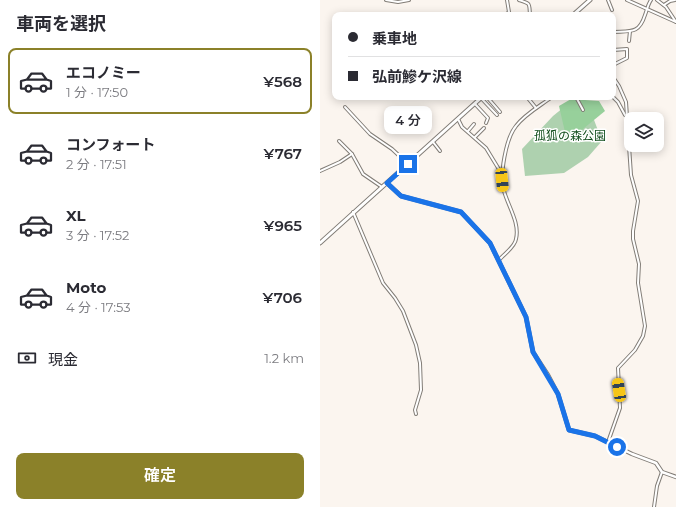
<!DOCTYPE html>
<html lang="ja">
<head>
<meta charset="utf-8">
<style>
	body { margin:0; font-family:Montserrat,"Noto Sans JP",sans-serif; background:#f7f7f7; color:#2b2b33; height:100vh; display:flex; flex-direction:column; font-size:15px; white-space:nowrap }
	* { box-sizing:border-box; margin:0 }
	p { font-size:13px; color:#7c7c81 }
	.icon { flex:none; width:22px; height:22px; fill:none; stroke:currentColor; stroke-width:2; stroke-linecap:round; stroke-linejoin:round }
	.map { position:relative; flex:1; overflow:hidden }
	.side { display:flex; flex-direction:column; background:#fff; width:320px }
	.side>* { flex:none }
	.hud { position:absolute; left:12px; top:12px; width:284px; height:88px; border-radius:8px; box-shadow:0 2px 10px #0003; display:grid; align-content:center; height:88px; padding:0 16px; background:#fff }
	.controls { position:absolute; left:304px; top:112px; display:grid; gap:8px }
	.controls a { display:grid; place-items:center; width:40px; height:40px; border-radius:8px; background:#fff; box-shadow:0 2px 10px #0003; font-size:20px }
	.end { position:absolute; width:18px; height:18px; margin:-9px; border:5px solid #1a73e8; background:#fff; box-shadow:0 0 0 2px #fff }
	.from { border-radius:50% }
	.bubble { position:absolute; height:28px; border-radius:8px; background:#fff; box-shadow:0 2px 10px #0003; font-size:13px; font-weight:600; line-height:28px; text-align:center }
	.car { position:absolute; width:12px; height:24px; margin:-12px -6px; border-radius:5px; box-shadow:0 0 3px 1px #0007; background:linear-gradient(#f5c518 24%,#345 0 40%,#f5c518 0 76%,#345 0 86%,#f5c518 0) }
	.hud b { display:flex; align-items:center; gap:14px; height:38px; font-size:15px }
	.hud b+b { border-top:1px solid #e1e1e2 }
	.hud i { width:10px; height:10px; background:#2b2b33 }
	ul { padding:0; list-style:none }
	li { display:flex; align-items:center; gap:12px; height:66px; margin:0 8px 6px; padding:0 8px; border:2px solid transparent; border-radius:8px }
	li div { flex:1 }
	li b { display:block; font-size:15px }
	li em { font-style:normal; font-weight:600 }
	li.active { border-color:#8b8129 }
	li>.icon { width:36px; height:36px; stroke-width:1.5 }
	h2 { padding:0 16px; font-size:18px; line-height:48px }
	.pay { display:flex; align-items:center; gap:10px; height:44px; padding:0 16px; font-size:15px }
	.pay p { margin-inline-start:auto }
	.action { display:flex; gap:8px; margin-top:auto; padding:8px 16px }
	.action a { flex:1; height:46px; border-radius:8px; background:#8b8129; color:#fff; font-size:16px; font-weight:600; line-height:46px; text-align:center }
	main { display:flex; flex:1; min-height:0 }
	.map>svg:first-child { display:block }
	.green { fill:#aed1af }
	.forest { fill:#97d09b }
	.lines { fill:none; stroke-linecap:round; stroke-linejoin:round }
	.street-casing { stroke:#827d77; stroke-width:4 }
	.secondary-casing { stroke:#827d77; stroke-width:4.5 }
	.primary-casing { stroke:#827d77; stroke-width:5 }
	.street { stroke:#fff; stroke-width:2 }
	.secondary { stroke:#fff; stroke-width:2.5 }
	.primary { stroke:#fff; stroke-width:3 }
	.route { stroke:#1a73e8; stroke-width:5 }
	.labels { text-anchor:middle; stroke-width:3; stroke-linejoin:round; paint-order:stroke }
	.park-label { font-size:12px; fill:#114d1c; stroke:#fff }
</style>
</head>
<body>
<main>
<section class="side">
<h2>車両を選択</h2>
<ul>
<li class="active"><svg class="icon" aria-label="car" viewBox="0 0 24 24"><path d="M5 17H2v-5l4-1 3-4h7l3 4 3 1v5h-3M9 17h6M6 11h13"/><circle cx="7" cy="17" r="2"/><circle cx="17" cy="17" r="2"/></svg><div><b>エコノミー</b><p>1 分 · 17:50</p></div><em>¥568</em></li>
<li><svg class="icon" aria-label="car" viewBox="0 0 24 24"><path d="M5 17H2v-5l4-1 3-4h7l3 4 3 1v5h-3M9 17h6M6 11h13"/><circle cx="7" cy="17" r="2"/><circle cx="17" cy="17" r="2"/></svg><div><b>コンフォート</b><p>2 分 · 17:51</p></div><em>¥767</em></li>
<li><svg class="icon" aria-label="car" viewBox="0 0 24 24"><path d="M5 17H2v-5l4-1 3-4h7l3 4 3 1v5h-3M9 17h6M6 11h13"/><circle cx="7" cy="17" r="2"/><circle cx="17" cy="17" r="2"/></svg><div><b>XL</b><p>3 分 · 17:52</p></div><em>¥965</em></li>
<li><svg class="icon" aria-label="car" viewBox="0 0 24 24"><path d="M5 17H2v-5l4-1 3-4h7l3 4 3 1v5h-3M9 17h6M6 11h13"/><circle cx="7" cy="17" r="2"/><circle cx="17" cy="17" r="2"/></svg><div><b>Moto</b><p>4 分 · 17:53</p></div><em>¥706</em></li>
</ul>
<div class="pay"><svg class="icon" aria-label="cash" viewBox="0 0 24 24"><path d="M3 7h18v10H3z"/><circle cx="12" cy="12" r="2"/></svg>現金<p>1.2 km</p></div>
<div class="action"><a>確定</a></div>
</section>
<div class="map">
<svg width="356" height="507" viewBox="0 0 356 507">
	<rect width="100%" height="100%" fill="#fbf5ef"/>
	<path class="green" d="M254 99 271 112 282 141 268 157 244 173 205 176 202 149 233 116Z"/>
	<path class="forest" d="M251 99 279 101 285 111 258 133 245 132 239 106Z"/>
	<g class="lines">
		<g class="street-casing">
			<g id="street">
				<path d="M66 0 78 2 89 0"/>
				<path d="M199 0C211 4 209 3 210 15"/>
				<path d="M288 0 292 10"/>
				<path d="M307 0 356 22"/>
				<path d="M337 0 346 7 356 22"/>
				<path d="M344 5 350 1 355 0"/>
				<path d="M185 15 189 12 187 0"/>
				<path d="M293 28 294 32"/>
				<path d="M293 32C311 31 319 34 325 15 327 10 328 4 331 0"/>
				<path d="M309 41 310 31"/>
				<path d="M293 50 307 49V58L293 65"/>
				<path d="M167 97 180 112"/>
				<path d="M207 97 216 108"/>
				<path d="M256 97 263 110"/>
				<path d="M293 97 298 102 305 115"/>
				<path d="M161 98 177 115"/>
				<path d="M155 104 168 118 166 123"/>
				<path d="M25 107 50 134 72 149 88 164"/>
				<path d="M138 119 142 127 166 148 180 171 183 173"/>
				<path d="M148 131 154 124"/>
				<path d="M155 137 164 128"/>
				<path d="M19 141 32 154 43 174 62 187"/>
				<path d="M113 142 120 151"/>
				<path d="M0 171 20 162 32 154"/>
				<path d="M33 212 63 283 75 298 83 311 96 345 100 363 101 390 95 410 96 414"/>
				<path d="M179 260C184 254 195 247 196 239 200 223 188 206 184 191 179 176 186 138 196 126 205 114 220 106 232 97"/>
				<path d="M288 442 300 408 298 368 315 350 323 336 325 326 318 283 319 264 313 239V231L318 201 311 175 306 102 299 86 293 77"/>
				<path d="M334 507 337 486 342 472"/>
			</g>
		</g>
		<g class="secondary-casing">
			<path id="secondary" d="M67 183 81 196 141 212 170 243 206 317 213 352 228 375 238 394 249 430 275 436 312 454 336 463 342 472 356 477"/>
		</g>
		<g class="primary-casing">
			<g id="primary">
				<path d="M253 15 270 0"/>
				<path d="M0 243 162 97"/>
			</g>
		</g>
		<use href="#street" class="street"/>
		<use href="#secondary" class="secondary"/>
		<use href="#primary" class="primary"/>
	</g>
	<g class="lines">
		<path class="route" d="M88 164 67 183 81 196 141 212 170 243 206 317 213 352 238 394 249 430 275 436 297 447"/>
	</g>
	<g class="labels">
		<g class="park-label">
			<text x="250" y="140">孤狐の森公園</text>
		</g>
	</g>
</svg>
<div class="controls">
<a><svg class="icon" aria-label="layers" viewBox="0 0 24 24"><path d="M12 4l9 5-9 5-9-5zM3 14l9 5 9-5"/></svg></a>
</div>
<i class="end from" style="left:297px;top:447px"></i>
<i class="end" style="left:88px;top:164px"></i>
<div class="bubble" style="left:64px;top:106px;width:48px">4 分</div>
<i class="car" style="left:182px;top:180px;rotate:174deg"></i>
<i class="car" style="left:299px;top:390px;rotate:351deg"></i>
<div class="hud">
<b><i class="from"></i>乗車地</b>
<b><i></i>弘前鰺ケ沢線</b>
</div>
</div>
</main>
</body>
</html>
